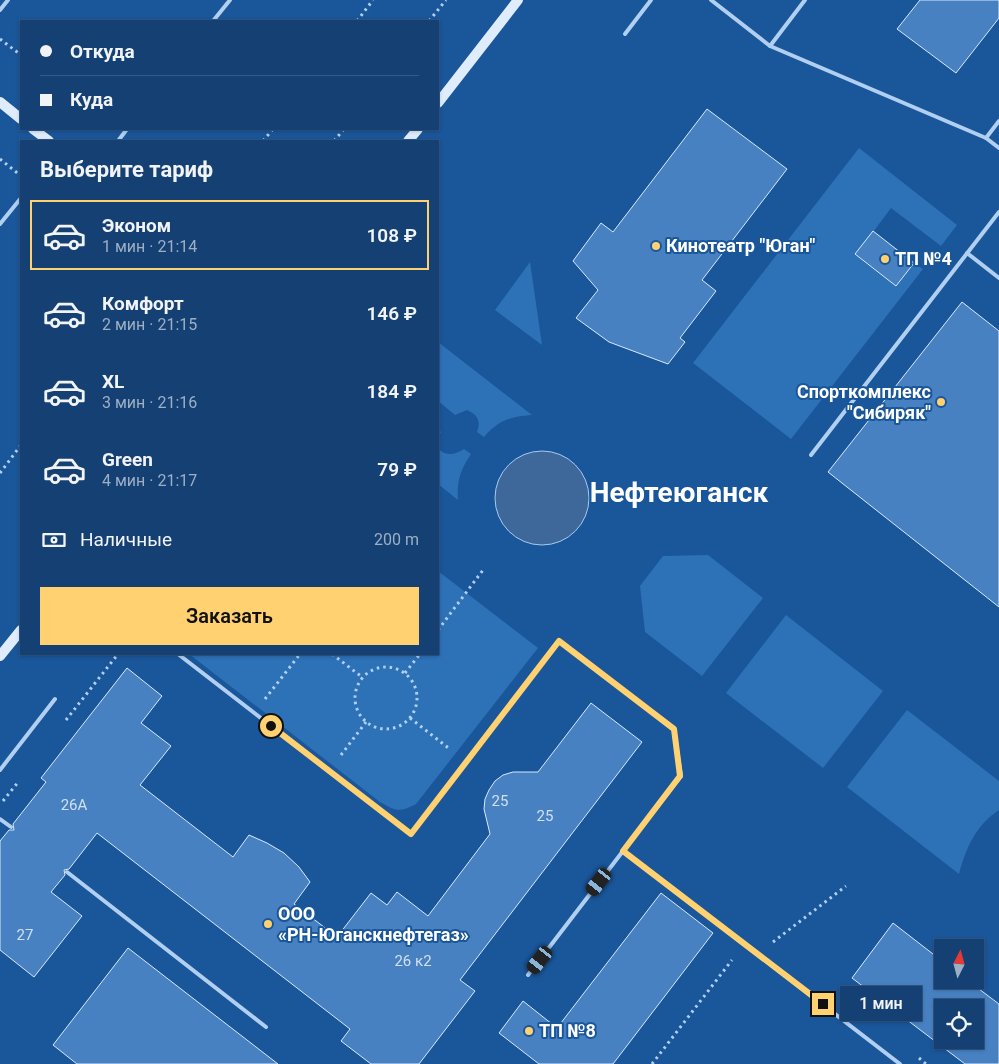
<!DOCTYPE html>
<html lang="ru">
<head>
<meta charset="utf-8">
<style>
	body { margin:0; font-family:Roboto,sans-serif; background:#214b7c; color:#f1f3f6; height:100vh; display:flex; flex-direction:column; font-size:19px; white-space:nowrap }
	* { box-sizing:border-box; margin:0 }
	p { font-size:16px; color:#9dafc5 }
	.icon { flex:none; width:28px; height:28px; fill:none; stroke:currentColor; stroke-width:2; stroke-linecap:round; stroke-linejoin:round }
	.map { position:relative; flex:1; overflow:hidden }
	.sheet { position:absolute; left:20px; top:140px; width:419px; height:515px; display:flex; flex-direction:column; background:#144074; border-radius:0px; box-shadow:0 1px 4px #0004,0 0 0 1px #335986 }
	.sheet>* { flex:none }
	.top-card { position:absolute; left:20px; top:20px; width:419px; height:110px; border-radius:0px; box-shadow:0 1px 4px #0004,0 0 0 1px #335986; display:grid; align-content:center; height:110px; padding:0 20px; background:#144074 }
	.needle { width:32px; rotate:6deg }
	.tools { position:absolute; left:934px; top:939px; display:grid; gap:10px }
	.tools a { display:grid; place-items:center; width:50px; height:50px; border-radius:0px; background:#144074; box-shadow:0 1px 4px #0004,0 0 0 1px #335986; font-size:25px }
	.end { position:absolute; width:22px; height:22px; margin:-11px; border:6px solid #ffd170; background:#111; box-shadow:0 0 0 2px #111 }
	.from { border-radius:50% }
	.bubble { position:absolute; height:35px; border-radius:0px; background:#144074; box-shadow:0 1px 4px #0004,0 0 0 1px #335986; font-size:16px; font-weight:600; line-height:35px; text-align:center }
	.car { position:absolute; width:15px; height:30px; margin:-15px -8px; border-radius:6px; box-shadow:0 0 4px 1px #0007; background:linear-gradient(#222 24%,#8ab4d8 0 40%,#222 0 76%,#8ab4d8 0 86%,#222 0) }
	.top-card b { display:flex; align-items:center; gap:18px; height:48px; font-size:19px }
	.top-card b+b { border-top:1px solid #335986 }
	.top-card i { width:12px; height:12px; background:#f1f3f6 }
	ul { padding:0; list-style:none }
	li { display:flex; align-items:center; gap:15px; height:70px; margin:0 10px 8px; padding:0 10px; border:2px solid transparent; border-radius:0px }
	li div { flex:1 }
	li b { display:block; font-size:19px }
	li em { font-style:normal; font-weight:600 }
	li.current { border-color:#ffd170 }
	li>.icon { width:45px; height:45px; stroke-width:1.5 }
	h2 { padding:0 20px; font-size:22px; line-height:60px }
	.pay { display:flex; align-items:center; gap:12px; height:55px; padding:0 20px; font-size:19px }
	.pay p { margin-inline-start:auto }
	.button { display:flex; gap:10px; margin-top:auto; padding:10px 20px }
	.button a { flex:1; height:58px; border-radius:0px; background:#ffd170; color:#111; font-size:20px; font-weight:600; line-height:58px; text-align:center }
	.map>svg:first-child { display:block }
	.green { fill:#2d71b7 }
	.water { fill:#3d6899; stroke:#a3cbf3 }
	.building { fill:#4781c2; stroke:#d7e9fc; fill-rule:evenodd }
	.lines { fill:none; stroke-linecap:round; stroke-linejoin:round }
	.path { stroke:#b0cff1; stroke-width:3; stroke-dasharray:2.5 4; stroke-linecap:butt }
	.service { stroke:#b0cff1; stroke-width:4 }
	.secondary { stroke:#deecfc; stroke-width:10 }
	.route { stroke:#ffd170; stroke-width:6 }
	.poi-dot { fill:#ffd170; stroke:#1a569a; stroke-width:2 }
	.labels { text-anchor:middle; stroke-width:4; stroke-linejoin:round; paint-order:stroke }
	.number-label { font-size:15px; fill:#d1e0f0 }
	.poi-label { font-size:18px; font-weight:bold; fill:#fff; stroke:#1a569a; text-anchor:start }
	.town-label { font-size:28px; font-weight:bold; fill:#fff; stroke:#1a569a }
</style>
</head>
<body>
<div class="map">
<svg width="999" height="1064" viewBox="0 0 999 1064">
	<rect width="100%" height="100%" fill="#1a569a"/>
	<g class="green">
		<path d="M859 148 957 225 941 246 891 208 856 255 896 286 914 263 923 269 791 439 693 363Z"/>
		<path d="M530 262 542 345 495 310Z"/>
		<path d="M438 342 532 415C509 417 499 420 484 437L477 432C481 421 478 415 467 410L455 415 438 401Z"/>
		<path d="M438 429 441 432C431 452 448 460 464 449L471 454C460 471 457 480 458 500L438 484Z"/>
		<path d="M708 555 763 598 702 676 645 632 640 586 663 556Z"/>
		<path d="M438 571 538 648 416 804C399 813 396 811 380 802L189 654H438Z"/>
		<path d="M786 615 883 691 823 768 726 693Z"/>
		<path d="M907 710 999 781V810C976 825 966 848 959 874L847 787Z"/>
	</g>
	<circle class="water" cx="542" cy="498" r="47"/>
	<g class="building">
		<path d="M920 0H999V18L956 73 897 29Z"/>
		<path d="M707 109 787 169 702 280 716 291 680 338 685 342 668 364 609 342 576 318 598 290 573 261 601 223 613 232Z"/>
		<path d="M873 231 914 263 896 286 855 254Z"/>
		<path d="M962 302 999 331V607L828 472Z"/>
		<path d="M127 668 162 696 141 723 171 746 140 785 233 857 249 835 267 843 284 853 299 867 310 882 294 904 337 937 371 893 387 905 397 892 428 916 490 834 484 809 485 799 489 790 495 781 503 775 513 772H538L591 703 642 742 460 980 475 991 419 1064H371L341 1041 350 1029 97 833 69 869 64 870 65 875 51 892 82 916 34 977 0 950V841L9 830H14L13 824 46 782 41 778Z"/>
		<path d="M661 893 713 933 613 1064H539L499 1033 523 1001 557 1028Z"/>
		<path d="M893 923 942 961V980H967L999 1004V1064H965L852 978ZM942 1008H975V1040H942Z"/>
		<path d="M128 948 278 1064H77L53 1045Z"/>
	</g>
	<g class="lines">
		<g class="path">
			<path d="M357 21 373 0"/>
			<path d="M429 21 446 0"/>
			<path d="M0 39 21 55"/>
			<path d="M263 141 273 129"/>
			<path d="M334 141 344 129"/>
			<path d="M0 159 21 176"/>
			<path d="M0 473 21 445"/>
			<path d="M438 630 483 570"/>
			<path d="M332 654 362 677"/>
			<circle cx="386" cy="698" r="31"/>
			<path d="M405 673 420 654"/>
			<path d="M265 699 300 654"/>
			<path d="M410 718 451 750"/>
			<path d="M66 720 118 654"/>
			<path d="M341 755 366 722"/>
			<path d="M3 801 19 781"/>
			<path d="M773 942 846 886"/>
			<path d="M919 1058 926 1064"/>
			<path d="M652 1064 732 960"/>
		</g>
		<g class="service">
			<path d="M711 0 770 46"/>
			<path d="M805 0 770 46 986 138 999 148"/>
			<path d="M0 10 8 0"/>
			<path d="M213 21 230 0"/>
			<path d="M625 34 651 0"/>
			<path d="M986 138 999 121"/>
			<path d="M118 141 127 129"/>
			<path d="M0 224 21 198"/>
			<path d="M967 253 999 278"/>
			<path d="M811 455 999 212"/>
			<path d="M178 654 411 834 559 641 674 729 681 776 623 851"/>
			<path d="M0 770 55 699"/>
			<path d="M0 819 11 827"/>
			<path d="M67 872 266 1027"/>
			<path d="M528 975 623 851 900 1064"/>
		</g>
		<g class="secondary">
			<path d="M0 102 21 119"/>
			<path d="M438 103 518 0"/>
			<path d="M33 129 49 141"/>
			<path d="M408 141 418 129"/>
			<path d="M0 656 21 630"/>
		</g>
	</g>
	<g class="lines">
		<path class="route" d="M271 726 411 834 559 641 674 729 680 776 623 851 823 1004"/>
	</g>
	<g class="poi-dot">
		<circle cx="656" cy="246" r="5"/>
		<circle cx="885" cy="259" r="5"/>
		<circle cx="941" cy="402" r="5"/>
		<circle cx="268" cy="924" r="5"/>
		<circle cx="529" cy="1031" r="5"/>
	</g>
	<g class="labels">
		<g class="number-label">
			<text x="500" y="806">25</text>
			<text x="74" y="810">26А</text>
			<text x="545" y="821">25</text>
			<text x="25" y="940">27</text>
			<text x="413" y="966">26 к2</text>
		</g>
		<g class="poi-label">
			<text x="666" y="252">Кинотеатр "Юган"</text>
			<text x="895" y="265">ТП №4</text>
			<text x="931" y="398" text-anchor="end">Спорткомплекс<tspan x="931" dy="21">"Сибиряк"</tspan></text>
			<text x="278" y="920">ООО<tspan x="278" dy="21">«РН-Юганскнефтегаз»</tspan></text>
			<text x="539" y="1037">ТП №8</text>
		</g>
		<g class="town-label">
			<text x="679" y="502">Нефтеюганск</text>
		</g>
	</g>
</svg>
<div class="tools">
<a><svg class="needle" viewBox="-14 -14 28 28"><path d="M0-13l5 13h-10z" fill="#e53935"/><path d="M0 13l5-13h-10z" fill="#9dafc5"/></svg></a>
<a><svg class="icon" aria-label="locate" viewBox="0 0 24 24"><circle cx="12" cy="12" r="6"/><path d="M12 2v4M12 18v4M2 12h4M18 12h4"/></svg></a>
</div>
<i class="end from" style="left:271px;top:726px"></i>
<i class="end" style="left:823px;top:1004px"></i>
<div class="bubble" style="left:840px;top:986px;width:82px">1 мин</div>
<i class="car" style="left:599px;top:882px;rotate:218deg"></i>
<i class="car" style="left:540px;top:960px;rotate:218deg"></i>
<div class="top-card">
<b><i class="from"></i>Откуда</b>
<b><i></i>Куда</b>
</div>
<section class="sheet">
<h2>Выберите тариф</h2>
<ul>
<li class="current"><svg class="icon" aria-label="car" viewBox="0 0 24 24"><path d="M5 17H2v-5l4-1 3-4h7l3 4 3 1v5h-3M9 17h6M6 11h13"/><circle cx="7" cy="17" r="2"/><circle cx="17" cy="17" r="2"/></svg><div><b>Эконом</b><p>1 мин · 21:14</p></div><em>108 ₽</em></li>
<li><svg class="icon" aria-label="car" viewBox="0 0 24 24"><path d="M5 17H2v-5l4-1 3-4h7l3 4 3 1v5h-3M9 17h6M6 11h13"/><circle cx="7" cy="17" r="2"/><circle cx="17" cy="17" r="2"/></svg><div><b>Комфорт</b><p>2 мин · 21:15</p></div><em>146 ₽</em></li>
<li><svg class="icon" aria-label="car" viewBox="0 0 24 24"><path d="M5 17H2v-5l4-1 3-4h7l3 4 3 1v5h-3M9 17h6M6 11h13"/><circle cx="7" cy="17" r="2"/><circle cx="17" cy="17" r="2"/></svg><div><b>XL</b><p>3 мин · 21:16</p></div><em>184 ₽</em></li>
<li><svg class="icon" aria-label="car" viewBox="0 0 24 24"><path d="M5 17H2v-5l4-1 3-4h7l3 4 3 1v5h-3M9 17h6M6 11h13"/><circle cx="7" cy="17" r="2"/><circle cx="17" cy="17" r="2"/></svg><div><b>Green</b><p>4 мин · 21:17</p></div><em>79 ₽</em></li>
</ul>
<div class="pay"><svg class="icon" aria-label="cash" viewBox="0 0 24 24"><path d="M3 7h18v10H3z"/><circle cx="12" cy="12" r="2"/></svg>Наличные<p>200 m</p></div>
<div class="button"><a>Заказать</a></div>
</section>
</div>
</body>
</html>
